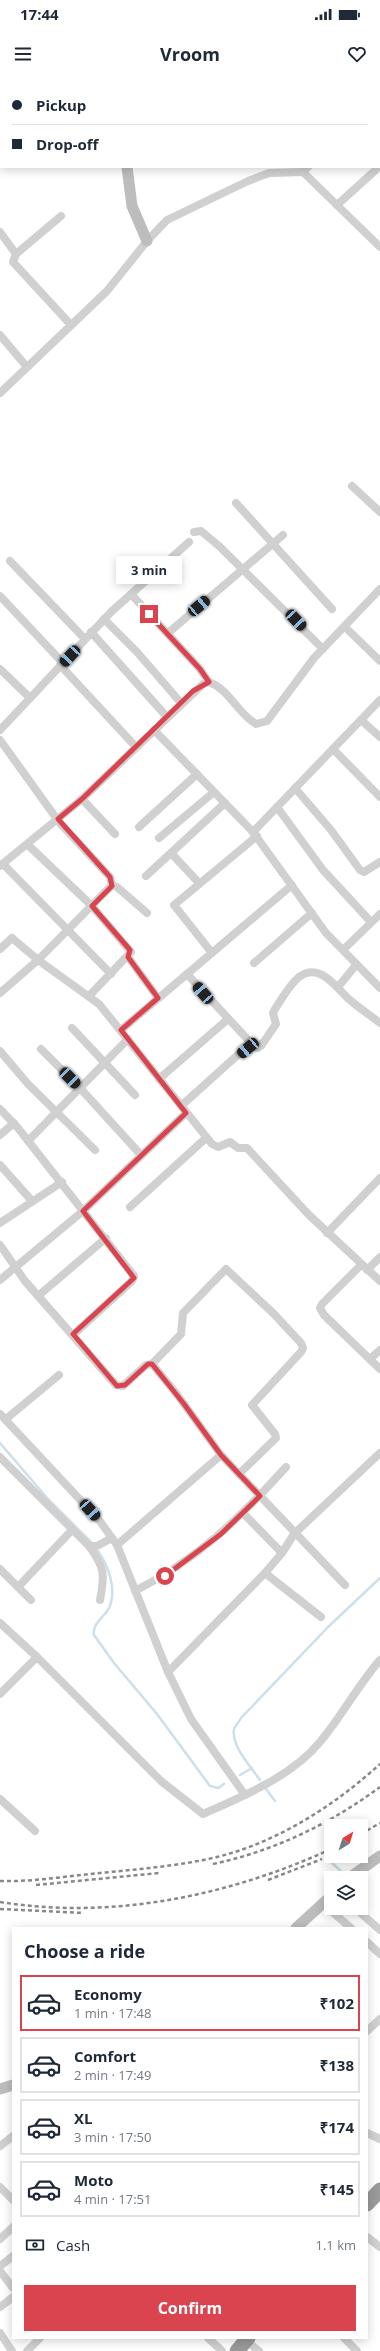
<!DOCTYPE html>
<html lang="en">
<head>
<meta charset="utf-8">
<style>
	body { margin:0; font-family:"Open Sans",sans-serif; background:#f2f2f3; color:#1f2937; height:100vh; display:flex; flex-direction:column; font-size:15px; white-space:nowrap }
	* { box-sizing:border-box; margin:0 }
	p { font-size:13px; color:#747a83 }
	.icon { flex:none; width:22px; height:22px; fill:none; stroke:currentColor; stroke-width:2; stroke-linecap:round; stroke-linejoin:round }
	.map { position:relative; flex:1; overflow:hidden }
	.details { position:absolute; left:12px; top:1847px; width:356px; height:412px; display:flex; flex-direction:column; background:#fff; border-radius:0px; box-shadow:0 2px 10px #0003 }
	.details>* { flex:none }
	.top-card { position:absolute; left:0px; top:0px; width:380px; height:88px; box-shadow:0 2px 10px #0003; display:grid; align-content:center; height:88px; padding:0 12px; background:#fff }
	.needle { width:26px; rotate:38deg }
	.controls { position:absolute; left:324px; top:1739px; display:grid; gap:8px }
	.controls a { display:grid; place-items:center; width:44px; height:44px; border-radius:0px; background:#fff; box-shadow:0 2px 10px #0003; font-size:20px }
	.end { position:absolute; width:18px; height:18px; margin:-9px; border:5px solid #da444f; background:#fff; box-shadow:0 0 0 2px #fff }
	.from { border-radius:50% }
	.bubble { position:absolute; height:28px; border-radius:0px; background:#fff; box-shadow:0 2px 10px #0003; font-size:13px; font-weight:700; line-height:28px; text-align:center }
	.car { position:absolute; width:12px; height:24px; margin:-12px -6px; border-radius:5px; box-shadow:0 0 3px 1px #0007; background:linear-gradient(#222 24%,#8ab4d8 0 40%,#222 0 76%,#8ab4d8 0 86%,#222 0) }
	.top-card b { display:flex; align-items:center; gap:14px; height:38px; font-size:15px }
	.top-card b+b { border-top:1px solid #e0e1e3 }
	.top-card i { width:10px; height:10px; background:#1f2937 }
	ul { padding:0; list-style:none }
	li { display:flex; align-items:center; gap:12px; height:56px; margin:0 8px 6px; padding:0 4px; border:2px solid #e0e1e3; border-radius:0px }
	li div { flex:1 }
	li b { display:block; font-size:15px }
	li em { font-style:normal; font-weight:700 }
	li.active { border-color:#da444f }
	li>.icon { width:36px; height:36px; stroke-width:1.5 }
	h2 { padding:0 12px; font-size:18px; line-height:48px }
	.pay { display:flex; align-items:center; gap:10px; height:44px; padding:0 12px; font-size:15px }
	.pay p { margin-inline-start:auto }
	.primary-button { display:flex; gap:8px; margin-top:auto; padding:8px 12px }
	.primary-button a { flex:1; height:46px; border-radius:0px; background:#da444f; color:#fff; font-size:16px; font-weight:700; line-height:46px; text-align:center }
	.status { display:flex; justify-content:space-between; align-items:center; height:28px; padding:0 20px; background:#fff; direction:ltr }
	.status svg { height:11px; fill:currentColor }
	header { display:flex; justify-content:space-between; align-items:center; height:52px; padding:0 12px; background:#fff; font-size:18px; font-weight:700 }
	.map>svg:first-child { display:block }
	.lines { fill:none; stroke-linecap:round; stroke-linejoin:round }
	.stream { stroke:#cedfea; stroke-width:2.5 }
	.street { stroke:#d0d0d0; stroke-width:8 }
	.secondary { stroke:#bdbdbd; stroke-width:11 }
	.highway { stroke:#9a9a9a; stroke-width:15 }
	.rail { stroke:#888; stroke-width:2.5; stroke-dasharray:4 3; stroke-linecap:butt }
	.route { stroke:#da444f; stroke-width:5 }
</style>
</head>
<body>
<div class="status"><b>17:44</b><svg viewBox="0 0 49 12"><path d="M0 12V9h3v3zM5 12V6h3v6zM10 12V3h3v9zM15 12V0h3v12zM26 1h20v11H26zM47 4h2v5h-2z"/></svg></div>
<header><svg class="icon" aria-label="menu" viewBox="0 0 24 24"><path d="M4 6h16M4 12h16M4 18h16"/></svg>Vroom<svg class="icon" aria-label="heart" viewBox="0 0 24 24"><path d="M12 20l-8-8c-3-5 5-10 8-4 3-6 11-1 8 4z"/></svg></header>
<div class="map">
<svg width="380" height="2271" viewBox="0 0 380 2271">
	<rect width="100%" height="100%" fill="#fff"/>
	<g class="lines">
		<g class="stream">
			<path d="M0 1363 48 1419 91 1462"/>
			<path d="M98 1471C109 1487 117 1510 109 1528 104 1538 92 1543 94 1555L114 1583 157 1634 210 1706 218 1708 224 1704"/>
			<path d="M240 1695 252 1688"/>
			<path d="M260 1700C251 1687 231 1666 234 1649 235 1646 239 1642 241 1638L328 1547 380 1498"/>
			<path d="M266 1709 275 1721"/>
			<path d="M330 1781 345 1795"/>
		</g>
		<g class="street">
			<path d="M108 1 110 0"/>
			<path d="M293 1 294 0"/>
			<path d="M308 87 303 92 380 167"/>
			<path d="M337 125 379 87"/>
			<path d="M61 136 16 174 13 182 71 245"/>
			<path d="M0 152 16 174"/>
			<path d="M0 255 27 287"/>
			<path d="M0 313 107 211 147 161 167 140 248 101 269 93 303 92"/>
			<path d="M352 406 380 432"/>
			<path d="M236 423 332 529"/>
			<path d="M194 452 201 451 219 466 323 569"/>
			<path d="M10 481 85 559"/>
			<path d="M131 514 200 589 209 602"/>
			<path d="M0 516 62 582 60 585 136 667"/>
			<path d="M104 539 137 572 181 623"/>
			<path d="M345 547 380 581"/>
			<path d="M91 552 167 637"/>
			<path d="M168 553 283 455"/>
			<path d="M0 589 30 618"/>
			<path d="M361 640 380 657"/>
			<path d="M0 650 111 532 189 462"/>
			<path d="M154 650 253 752 326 853 380 908"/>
			<path d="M0 660 59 742 110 797 112 805"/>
			<path d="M333 669 380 717"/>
			<path d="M295 708 331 750 360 790 364 792 380 782"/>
			<path d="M82 719 115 754"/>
			<path d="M277 727 323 790 371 842"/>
			<path d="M139 747 197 694"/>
			<path d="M253 752 380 620"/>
			<path d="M159 758 214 712"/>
			<path d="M27 764 92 826 131 872 89 916"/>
			<path d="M171 773 199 803"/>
			<path d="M3 784 111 894"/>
			<path d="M0 786 82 719 203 604 209 602C229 609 238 634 256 644L267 641 314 578 380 509"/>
			<path d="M146 796 225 723"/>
			<path d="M0 869 12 858 38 880 99 924 212 1064 218 1067 230 1062 238 1068H247L309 1135 380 1201"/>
			<path d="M343 870 380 834"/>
			<path d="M212 873 174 825 257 756"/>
			<path d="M128 877 158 918"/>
			<path d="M254 883 312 833"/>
			<path d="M338 907 356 885"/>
			<path d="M0 913 38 880 112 805 117 807 147 833"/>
			<path d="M72 948 135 1015"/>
			<path d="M121 950 292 805"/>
			<path d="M250 966 258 968 261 966 276 944 273 933 275 929C282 919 289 905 299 897 320 881 337 909 350 920 359 928 370 935 380 943"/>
			<path d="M41 969 80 1008 141 1075"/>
			<path d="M0 971 28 1004 95 1070"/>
			<path d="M159 999 228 939"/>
			<path d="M181 1026 251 963 187 894"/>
			<path d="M0 1029 18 1048 134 1196 132 1201 73 1255"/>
			<path d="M0 1055 14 1043"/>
			<path d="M28 1061 128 959"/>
			<path d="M0 1085 32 1121"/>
			<path d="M130 1127 206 1058"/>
			<path d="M0 1143 62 1102"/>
			<path d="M327 1153 380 1098"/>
			<path d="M0 1165 25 1201 116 1305 123 1306 146 1285 152 1284 176 1313 221 1375 345 1505"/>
			<path d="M361 1185 322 1224 320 1228 324 1235 380 1289"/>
			<path d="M367 1190 380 1177"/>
			<path d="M0 1200 83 1131 186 1033"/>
			<path d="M38 1216 106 1158"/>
			<path d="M370 1279 380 1270"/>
			<path d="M152 1284 181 1254 183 1233 226 1189 273 1233 301 1263 303 1268 301 1272 252 1325 275 1354 276 1358 239 1394"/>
			<path d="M0 1334 99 1440 117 1465 168 1592 191 1639 245 1715"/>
			<path d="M6 1339 59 1295"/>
			<path d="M0 1377 89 1466H97L112 1458"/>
			<path d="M243 1433 282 1473"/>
			<path d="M117 1465 221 1375"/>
			<path d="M89 1466C105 1488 105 1494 100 1520"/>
			<path d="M0 1489 31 1520"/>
			<path d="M265 1493 321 1537"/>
			<path d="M18 1507 72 1450"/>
			<path d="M135 1511C199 1478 238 1440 286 1387"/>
			<path d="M0 1543 37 1577 0 1614"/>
			<path d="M37 1577 161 1701 203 1734C243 1716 291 1697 320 1662 342 1636 358 1605 380 1580"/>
			<path d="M168 1592 265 1493 282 1473 294 1454 380 1373"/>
			<path d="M0 1719 35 1751"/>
			<path d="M323 1824 351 1848"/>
			<path d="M355 1828 380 1850"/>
			<path d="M367 1862 380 1874"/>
			<path d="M367 1951 380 1939"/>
			<path d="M367 2053 380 2059"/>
			<path d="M0 2066 13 2056"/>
			<path d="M0 2107 13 2120"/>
			<path d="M367 2157 380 2167"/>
			<path d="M0 2159 13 2147"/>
			<path d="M0 2186 13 2176"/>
			<path d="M0 2191 13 2208"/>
			<path d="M0 2227 13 2217"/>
			<path d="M0 2253 12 2271"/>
			<path d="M208 2258 222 2271"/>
			<path d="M344 2258 357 2271"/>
			<path d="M244 2259 259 2271"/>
			<path d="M27 2271 40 2258"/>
		</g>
		<g class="secondary">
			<path d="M119 0V1"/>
			<path d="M127 87 132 126 147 161"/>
			<path d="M349 1798 380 1776"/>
			<path d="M296 1848 331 1816"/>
			<path d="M0 2009 13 2005"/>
		</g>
		<g class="highway">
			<path d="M367 2124 380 2110"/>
			<path d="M237 2271 248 2258"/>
		</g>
		<g class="rail">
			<path d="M361 1754 380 1743"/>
			<path d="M213 1784C274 1771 330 1744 380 1707"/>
			<path d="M268 1800 322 1779"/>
			<path d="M0 1801C33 1802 67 1796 100 1793 140 1789 179 1786 217 1777 278 1762 335 1725 380 1684"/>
			<path d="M36 1805 159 1793"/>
			<path d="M0 1822C112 1840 229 1816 331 1769"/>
			<path d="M0 1829 84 1833"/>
		</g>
	</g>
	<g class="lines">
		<path class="route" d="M149 534 200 589 209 602 193 611 82 719 58 739 110 797 112 806 92 826 130 870 128 877 158 918 121 950 186 1033 83 1131 134 1198 73 1254 117 1306 125 1305 148 1284H152L184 1324 221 1375 260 1416 221 1454 165 1496"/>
	</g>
</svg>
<div class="controls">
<a><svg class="needle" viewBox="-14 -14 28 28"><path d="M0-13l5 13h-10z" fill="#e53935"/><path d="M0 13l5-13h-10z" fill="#747a83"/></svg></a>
<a><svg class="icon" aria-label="layers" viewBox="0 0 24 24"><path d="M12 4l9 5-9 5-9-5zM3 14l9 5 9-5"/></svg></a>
</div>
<i class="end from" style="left:165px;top:1496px"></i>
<i class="end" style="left:149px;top:534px"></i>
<div class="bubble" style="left:116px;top:476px;width:66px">3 min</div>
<i class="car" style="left:199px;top:526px;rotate:50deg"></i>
<i class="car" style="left:296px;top:540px;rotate:137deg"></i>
<i class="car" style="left:70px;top:576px;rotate:223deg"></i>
<i class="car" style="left:203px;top:913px;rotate:319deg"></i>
<i class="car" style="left:248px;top:968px;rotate:230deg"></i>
<i class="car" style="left:70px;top:998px;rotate:135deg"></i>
<i class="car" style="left:90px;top:1430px;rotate:138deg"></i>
<div class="top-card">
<b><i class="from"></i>Pickup</b>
<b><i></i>Drop-off</b>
</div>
<section class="details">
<h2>Choose a ride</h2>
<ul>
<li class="active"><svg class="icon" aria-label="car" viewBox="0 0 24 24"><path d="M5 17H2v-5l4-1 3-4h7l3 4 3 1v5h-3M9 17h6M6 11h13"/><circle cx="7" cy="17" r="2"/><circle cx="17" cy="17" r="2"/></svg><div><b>Economy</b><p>1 min · 17:48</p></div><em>₹102</em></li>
<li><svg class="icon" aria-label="car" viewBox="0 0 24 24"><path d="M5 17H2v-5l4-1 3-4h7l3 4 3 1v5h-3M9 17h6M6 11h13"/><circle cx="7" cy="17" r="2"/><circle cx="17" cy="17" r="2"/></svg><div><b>Comfort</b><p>2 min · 17:49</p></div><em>₹138</em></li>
<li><svg class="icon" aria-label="car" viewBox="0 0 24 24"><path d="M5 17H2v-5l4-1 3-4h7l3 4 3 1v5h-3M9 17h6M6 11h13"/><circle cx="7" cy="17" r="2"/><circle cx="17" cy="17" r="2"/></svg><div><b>XL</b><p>3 min · 17:50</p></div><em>₹174</em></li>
<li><svg class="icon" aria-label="car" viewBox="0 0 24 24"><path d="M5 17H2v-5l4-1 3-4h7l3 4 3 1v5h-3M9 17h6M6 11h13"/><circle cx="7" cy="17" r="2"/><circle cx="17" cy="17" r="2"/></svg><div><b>Moto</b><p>4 min · 17:51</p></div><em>₹145</em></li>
</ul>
<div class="pay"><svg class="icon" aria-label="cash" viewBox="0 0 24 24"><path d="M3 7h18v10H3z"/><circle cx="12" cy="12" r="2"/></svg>Cash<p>1.1 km</p></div>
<div class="primary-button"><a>Confirm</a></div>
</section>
</div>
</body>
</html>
